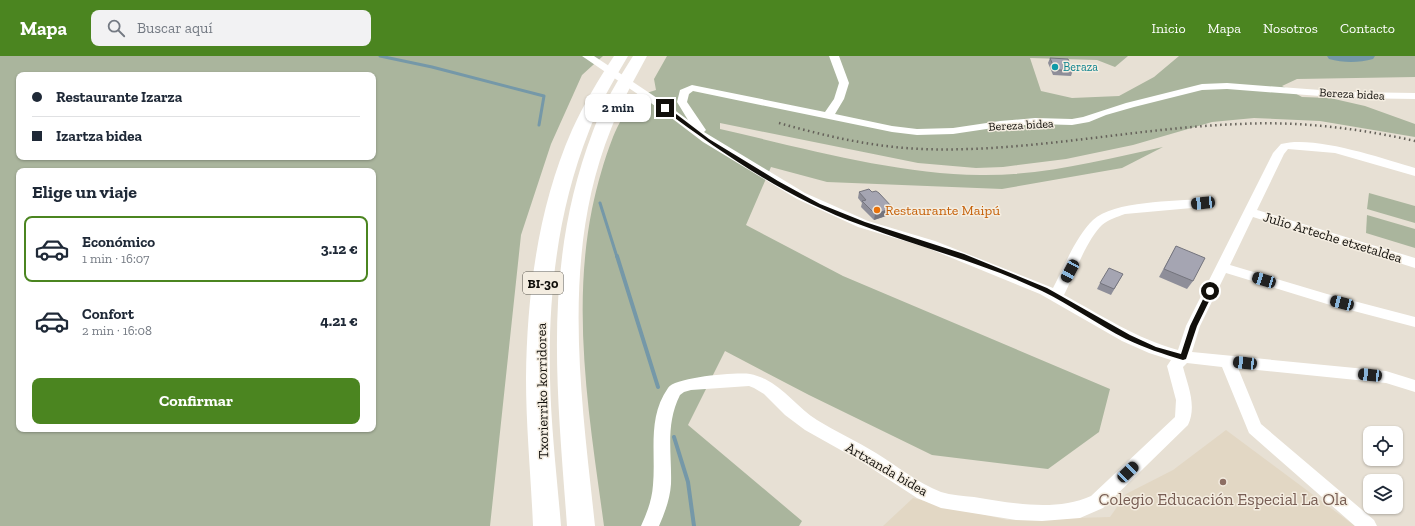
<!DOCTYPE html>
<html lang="es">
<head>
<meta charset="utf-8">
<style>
	body { margin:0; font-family:"Zilla Slab",serif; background:#f2f2f3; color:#1f2937; height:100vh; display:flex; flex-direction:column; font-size:15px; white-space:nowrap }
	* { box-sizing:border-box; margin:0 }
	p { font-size:13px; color:#747a83 }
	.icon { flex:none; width:22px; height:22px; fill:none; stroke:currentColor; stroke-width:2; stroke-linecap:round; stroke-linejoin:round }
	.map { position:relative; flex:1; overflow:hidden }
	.drawer { position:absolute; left:16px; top:112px; width:360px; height:264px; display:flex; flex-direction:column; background:#fff; border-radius:8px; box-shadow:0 1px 3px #0004 }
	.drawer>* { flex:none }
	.guide { position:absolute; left:16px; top:16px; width:360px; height:88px; border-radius:8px; box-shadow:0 1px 3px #0004; display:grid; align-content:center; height:88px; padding:0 16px; background:#fff }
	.controls { position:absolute; left:1363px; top:370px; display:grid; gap:8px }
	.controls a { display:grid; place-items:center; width:40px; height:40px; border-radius:8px; background:#fff; box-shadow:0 1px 3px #0004; font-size:20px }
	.end { position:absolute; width:18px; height:18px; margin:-9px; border:5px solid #110f0b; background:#fff; box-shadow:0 0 0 2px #fff }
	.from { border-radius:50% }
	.bubble { position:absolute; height:28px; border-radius:8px; background:#fff; box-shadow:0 1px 3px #0004; font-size:13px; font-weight:800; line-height:28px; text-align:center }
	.car { position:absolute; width:12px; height:24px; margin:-12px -6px; border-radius:5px; box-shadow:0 0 3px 1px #0007; background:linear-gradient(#222 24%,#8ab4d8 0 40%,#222 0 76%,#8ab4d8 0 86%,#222 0) }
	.guide b { display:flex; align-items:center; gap:14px; height:38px; font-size:15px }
	.guide b+b { border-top:1px solid #e0e1e3 }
	.guide i { width:10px; height:10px; background:#1f2937 }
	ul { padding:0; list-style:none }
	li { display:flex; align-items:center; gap:12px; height:66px; margin:0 8px 6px; padding:0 8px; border:2px solid transparent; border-radius:8px }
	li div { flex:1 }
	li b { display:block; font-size:15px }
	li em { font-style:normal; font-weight:800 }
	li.on { border-color:#4b8520 }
	li>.icon { width:36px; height:36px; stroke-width:1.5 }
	h2 { padding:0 16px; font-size:18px; line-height:48px }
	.button { display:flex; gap:8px; margin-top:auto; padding:8px 16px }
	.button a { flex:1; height:46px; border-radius:8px; background:#4b8520; color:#fff; font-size:16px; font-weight:800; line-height:46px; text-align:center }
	header { display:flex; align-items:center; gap:24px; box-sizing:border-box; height:56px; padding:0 20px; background:#4b8520; color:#fff }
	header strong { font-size:19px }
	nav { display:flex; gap:22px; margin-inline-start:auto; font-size:14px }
	.search { width:280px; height:36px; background:#f2f2f3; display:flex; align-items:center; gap:10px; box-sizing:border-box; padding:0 14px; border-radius:8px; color:#747a83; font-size:15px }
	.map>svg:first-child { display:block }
	.built { fill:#e2d7c4 }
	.green { fill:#aab59d; fill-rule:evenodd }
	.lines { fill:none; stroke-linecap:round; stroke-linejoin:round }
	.stream-far1 { stroke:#7598a8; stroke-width:3 }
	.stream { stroke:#7598a8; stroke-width:4 }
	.river { fill:#7598a8; fill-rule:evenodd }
	.minor { fill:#fff; fill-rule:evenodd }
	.highway { fill:#fff; fill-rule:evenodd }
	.rail { stroke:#646059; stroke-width:2.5; stroke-dasharray:1.5 3.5; stroke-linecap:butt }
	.wall { fill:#8e8e99 }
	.shaded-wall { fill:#74747d }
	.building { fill:#a5a5b2; stroke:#74747d }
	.route { fill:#110f0b }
	.culture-dot { fill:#0f9aa8; stroke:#f4ede1; stroke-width:1.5 }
	.food-dot { fill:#e8710a; stroke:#f4ede1; stroke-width:1.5 }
	.education-dot { fill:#8d6e63; stroke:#f4ede1; stroke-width:1.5 }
	.labels { text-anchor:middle; stroke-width:3; stroke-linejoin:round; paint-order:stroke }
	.far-culture-label { font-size:12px; fill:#0d838f; stroke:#f4ede1; text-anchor:start }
	.far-street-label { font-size:12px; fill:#110f0b; stroke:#f4ede1 }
	.shield { fill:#f4ede1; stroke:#55524b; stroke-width:1 }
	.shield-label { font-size:13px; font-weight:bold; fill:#110f0b }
	.food-label { font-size:14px; fill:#c56008; stroke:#f4ede1; text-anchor:start }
	.street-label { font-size:14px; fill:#110f0b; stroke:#f4ede1 }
	.near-education-label { font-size:17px; fill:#785e54; stroke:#f4ede1 }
</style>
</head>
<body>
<header>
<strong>Mapa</strong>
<div class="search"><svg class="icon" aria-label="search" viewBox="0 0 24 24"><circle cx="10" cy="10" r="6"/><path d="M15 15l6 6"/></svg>Buscar aquí</div>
<nav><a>Inicio</a><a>Mapa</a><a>Nosotros</a><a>Contacto</a></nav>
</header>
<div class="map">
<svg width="1415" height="470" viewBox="0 0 1415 470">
	<rect width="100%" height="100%" fill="#e7e0d4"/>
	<path class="built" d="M1226 374 1355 470H883L913 442 1007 464 1110 461 1126 438 1173 414Z"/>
	<g class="green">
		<path d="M0 0H603L582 19 551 88 521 179 490 470H0ZM19 19H373V101H19ZM19 115H373V373H19Z"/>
		<path d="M667 0H1128L1115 11 1097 4 1030 2 1041 35 1072 42 1119 40 1154 21 1179 0H1415V21L1297 23 1282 30 1302 41 1330 42 1365 50 1415 68V81L1320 65 1254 62 1212 66 1133 89 1066 103 1003 111 976 112 918 107 720 67V73C803 92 896 118 980 119 1042 120 1103 104 1163 91L1122 112 1002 133 827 126 771 111 746 169 843 220 1110 333 1099 376 1048 413 932 399 809 339 725 295 688 369 802 465 799 470H604C590 366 571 258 592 153 597 129 604 104 613 81 618 68 627 55 631 42L656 34 654 23Z"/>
		<path d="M1369 137 1415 150V167L1367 153Z"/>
		<path d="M1367 159 1415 173V192L1366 177Z"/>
	</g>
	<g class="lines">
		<g class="stream-far1">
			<path d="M380 0 432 11 544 40 539 69"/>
			<path d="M600 147 617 201"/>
		</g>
		<g class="stream">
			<path d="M617 200 658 331"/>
			<path d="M674 381 688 426 694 470"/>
		</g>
		<path class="river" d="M1327 0H1375L1373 3C1359 7 1343 7 1329 3Z"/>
		<path class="minor" d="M582 0H594L669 50 688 64 677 46 680 34 692 29 825 56 834 43 839 27 829 0H839L849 27 844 43 835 58 892 70 917 73 953 72 1000 65 1035 62 1072 63 1083 61 1126 47 1202 28 1227 27 1347 36 1415 37V43L1347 42 1227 33 1202 34 1134 51 1106 59 1089 66 1072 69 1035 68 1000 71 953 78 917 79 892 76 693 35 689 38 687 46 706 74 704 76 805 137 868 165 935 185 1053 232C1064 211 1076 180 1093 164 1113 145 1175 145 1203 143L1207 144 1209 147 1207 150 1203 151 1125 158C1117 161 1109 163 1102 169 1087 183 1074 219 1064 239 1101 259 1137 283 1178 294L1186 270 1273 97 1281 88C1315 79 1381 102 1415 112V120L1335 97 1288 93 1284 98 1257 154 1415 202V212L1253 161 1230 209 1327 238 1415 261V271L1327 248 1226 217 1200 270 1192 296 1386 315 1415 324V336L1386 327 1238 312 1261 368 1374 464 1377 470H1355L1249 377 1222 311 1187 307 1183 311C1188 330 1197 350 1188 369L1103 452 1080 462 1042 465 1016 464 941 452 917 442 862 406 805 374 785 359 764 338 754 332 749 330 691 334 684 336 680 339C665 369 672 397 671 428 670 443 665 456 659 470H641C647 457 652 444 653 429 656 396 647 362 668 332 675 321 737 316 750 318 755 319 761 321 765 323 784 332 799 353 817 364 836 376 857 385 876 397 897 410 918 427 941 436 951 439 963 440 974 441 1010 447 1056 456 1091 440L1175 361 1176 344 1167 310 1171 304 1149 297 1122 285 1040 238 925 191 858 171 797 143 703 86 661 54Z"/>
		<g class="highway">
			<path d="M614 0H628C614 24 599 48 589 75 558 153 548 238 550 322 551 371 557 421 561 470H533C531 421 526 371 526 322 527 238 538 151 572 74 584 48 598 24 614 0Z"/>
			<path d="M633 0H647C634 24 621 47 611 73 560 200 581 338 595 470H567C557 331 542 209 593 75 603 48 618 24 633 0Z"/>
		</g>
		<path class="rail" d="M779 67C825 80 873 91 921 93 1028 97 1133 72 1239 68 1299 65 1357 72 1415 85"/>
	</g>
	<g class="wall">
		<path d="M1050 2 1073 14 1071 20 1053 19 1048 7Z"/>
		<path d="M859 136H872L893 152 892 158 874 164 861 151 862 147 858 142Z"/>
		<path d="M1176 190 1193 225 1187 233 1159 221Z"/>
		<path d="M1123 218 1111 239 1097 233 1100 227Z"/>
	</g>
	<path class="shaded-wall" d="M893 152 892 158 874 164 875 158Z"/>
	<g class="building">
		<path d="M1050 2 1068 3 1073 14H1055Z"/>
		<path d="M869 133 872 136 876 135 879 137 893 152 875 158 862 145 866 144 859 136Z"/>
		<path d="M1176 190 1205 202 1193 225 1164 213Z"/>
		<path d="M1109 212 1123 218 1114 233 1100 227Z"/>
	</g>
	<path class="route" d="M663 51H667L709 83 778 125 820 148 865 166 964 198 1047 232 1130 279 1156 291 1181 298 1190 270 1207 235 1210 232 1214 235 1197 270 1186 303 1183 304C1163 298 1145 292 1126 283 1098 269 1071 249 1042 235 984 207 921 192 861 169 789 143 724 99 663 53Z"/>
	<circle class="culture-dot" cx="1055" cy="11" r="4"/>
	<circle class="food-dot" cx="877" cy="154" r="4"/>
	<circle class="education-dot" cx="1223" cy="426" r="4"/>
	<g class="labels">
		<g class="far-culture-label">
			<text x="1063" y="15">Beraza</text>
		</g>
		<g class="far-street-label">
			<text transform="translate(1352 38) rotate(3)" y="4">Bereza bidea</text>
			<text transform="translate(1021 69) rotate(-3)" y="4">Bereza bidea</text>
		</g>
		<rect class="shield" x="523" y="216" width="40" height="22" rx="3"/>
		<g class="shield-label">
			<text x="543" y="232">BI-30</text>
		</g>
		<g class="food-label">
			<text x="885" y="159">Restaurante Maipú</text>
		</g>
		<g class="street-label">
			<text transform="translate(1333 181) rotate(17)" y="5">Julio Arteche etxetaldea</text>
			<text transform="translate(542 335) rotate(-91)" y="5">Txorierriko korridorea</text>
			<text transform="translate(887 413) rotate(30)" y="5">Artxanda bidea</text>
		</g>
		<g class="near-education-label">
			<text x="1223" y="449">Colegio Educación Especial La Ola</text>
		</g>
	</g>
</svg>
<div class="controls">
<a><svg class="icon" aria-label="locate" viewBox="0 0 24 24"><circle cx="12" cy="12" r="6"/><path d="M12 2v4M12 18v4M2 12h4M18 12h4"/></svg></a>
<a><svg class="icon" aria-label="layers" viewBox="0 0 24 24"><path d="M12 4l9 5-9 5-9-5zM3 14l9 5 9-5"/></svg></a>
</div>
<i class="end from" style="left:1210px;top:235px"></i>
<i class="end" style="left:665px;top:52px"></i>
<div class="bubble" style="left:585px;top:38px;width:66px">2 min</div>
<i class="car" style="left:1203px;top:147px;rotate:264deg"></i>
<i class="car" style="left:1070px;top:215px;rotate:208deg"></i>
<i class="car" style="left:1264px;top:224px;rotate:287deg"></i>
<i class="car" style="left:1342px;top:247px;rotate:285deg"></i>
<i class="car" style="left:1245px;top:307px;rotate:276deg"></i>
<i class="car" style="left:1370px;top:319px;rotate:276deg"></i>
<i class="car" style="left:1128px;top:416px;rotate:46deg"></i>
<div class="guide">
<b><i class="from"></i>Restaurante Izarza</b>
<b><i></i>Izartza bidea</b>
</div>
<section class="drawer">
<h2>Elige un viaje</h2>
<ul>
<li class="on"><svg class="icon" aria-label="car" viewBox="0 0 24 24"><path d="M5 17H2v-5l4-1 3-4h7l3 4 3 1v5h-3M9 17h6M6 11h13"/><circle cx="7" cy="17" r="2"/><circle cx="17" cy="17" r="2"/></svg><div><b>Económico</b><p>1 min · 16:07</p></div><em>3.12 €</em></li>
<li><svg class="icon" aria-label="car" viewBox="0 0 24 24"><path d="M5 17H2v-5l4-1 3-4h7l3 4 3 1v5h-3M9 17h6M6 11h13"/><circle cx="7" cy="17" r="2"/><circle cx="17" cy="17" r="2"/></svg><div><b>Confort</b><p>2 min · 16:08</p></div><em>4.21 €</em></li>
</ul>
<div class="button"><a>Confirmar</a></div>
</section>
</div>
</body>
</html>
